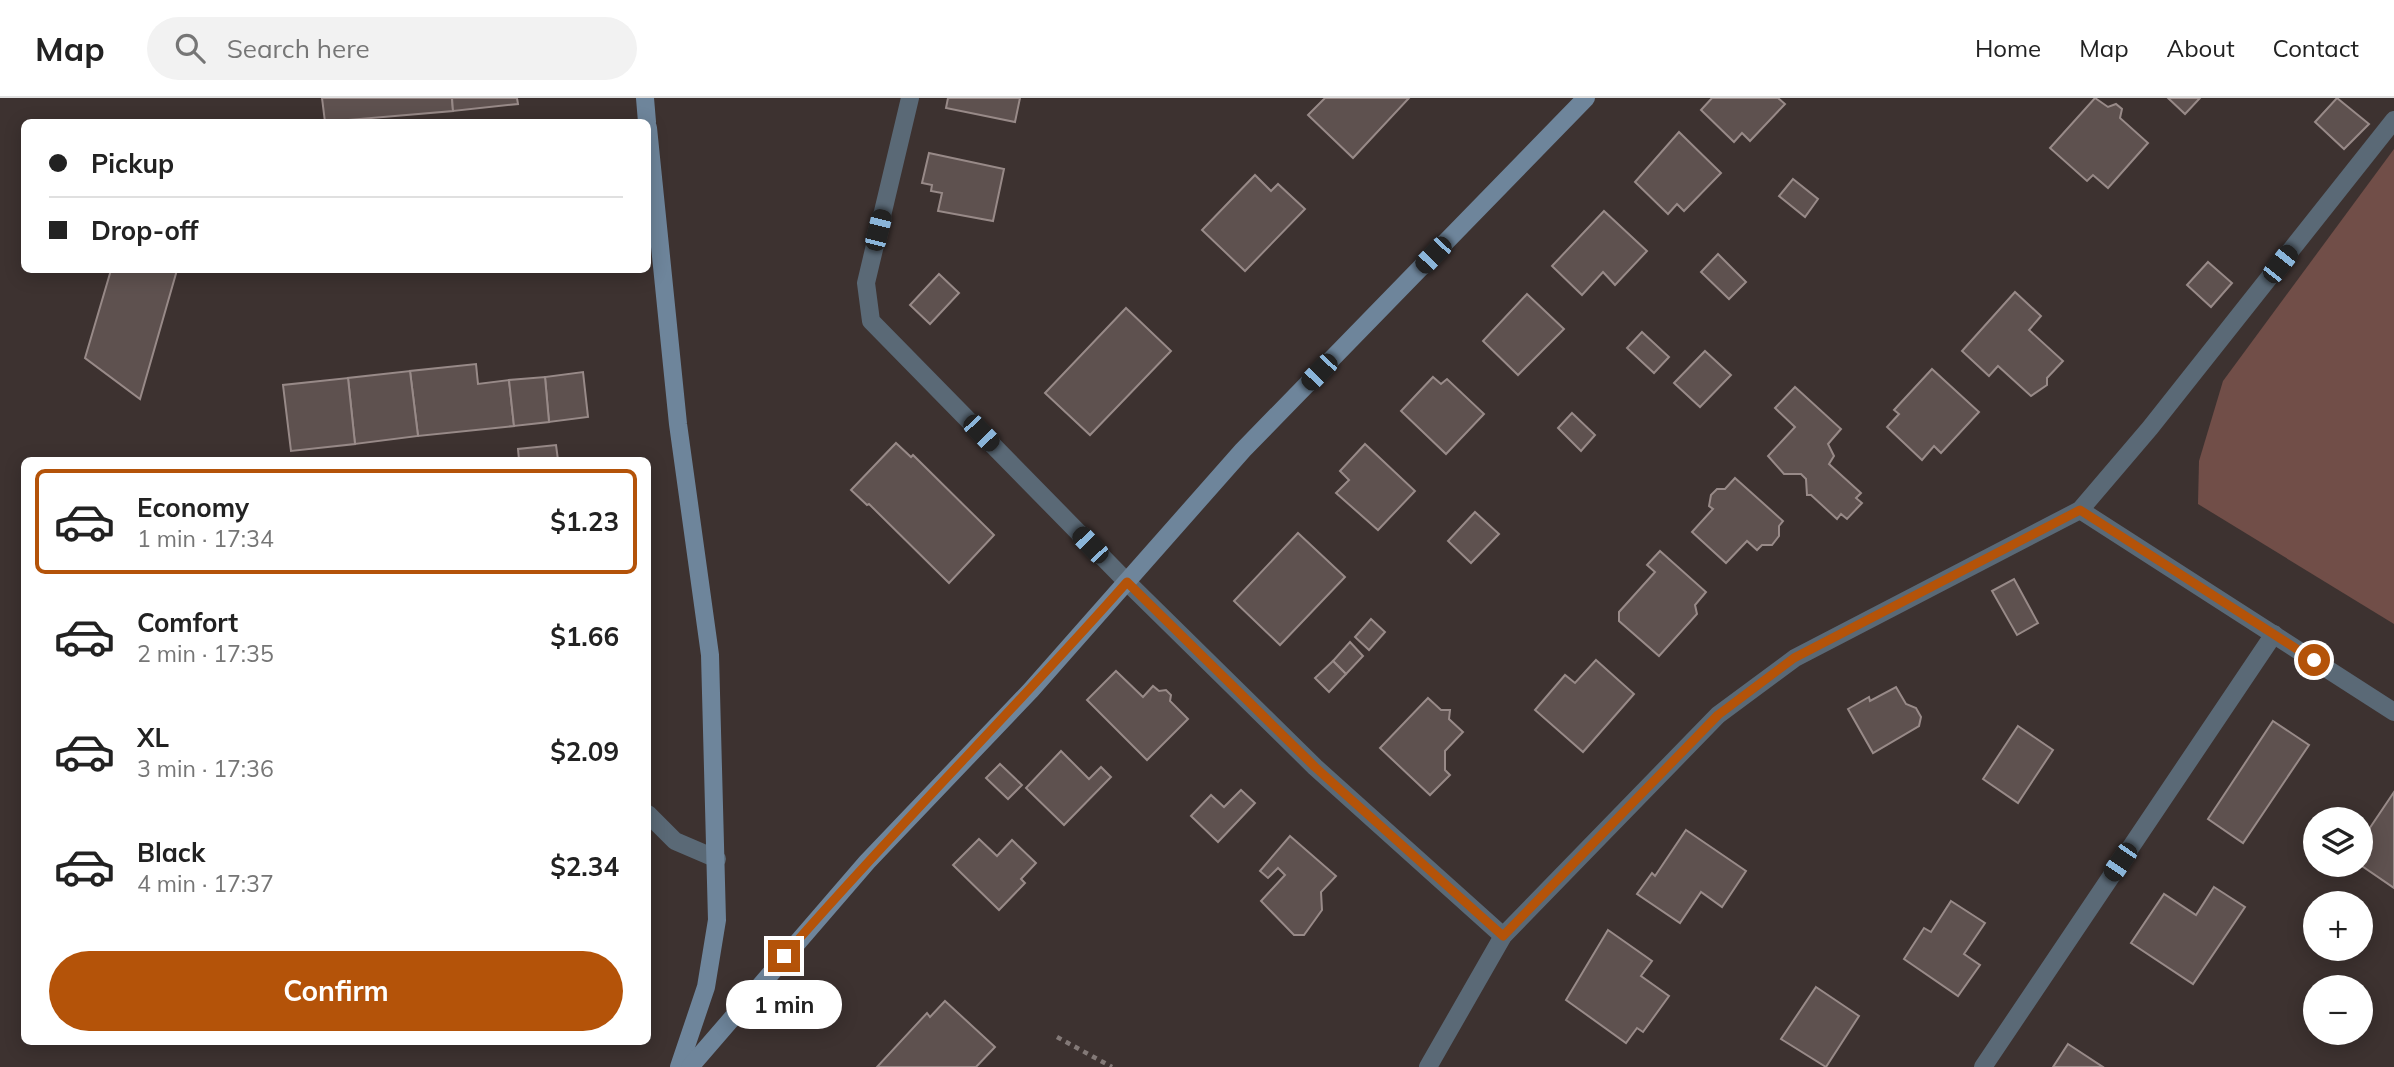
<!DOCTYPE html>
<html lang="en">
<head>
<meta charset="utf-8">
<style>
	body { margin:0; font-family:Mulish,sans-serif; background:#f2f2f2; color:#222; height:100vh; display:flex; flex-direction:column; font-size:26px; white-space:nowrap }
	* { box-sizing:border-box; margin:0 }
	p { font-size:23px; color:#767676 }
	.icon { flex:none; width:38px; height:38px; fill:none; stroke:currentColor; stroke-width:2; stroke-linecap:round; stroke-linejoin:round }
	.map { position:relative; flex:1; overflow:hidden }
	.details { position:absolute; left:21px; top:359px; width:630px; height:588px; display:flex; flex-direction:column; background:#fff; border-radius:10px; box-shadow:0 4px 18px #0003 }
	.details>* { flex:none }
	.top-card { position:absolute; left:21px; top:21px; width:630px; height:154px; border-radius:10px; box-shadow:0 4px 18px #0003; display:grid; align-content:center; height:154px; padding:0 28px; background:#fff }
	.fabs { position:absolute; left:2303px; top:709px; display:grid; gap:14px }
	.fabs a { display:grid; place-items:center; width:70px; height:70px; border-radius:50%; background:#fff; box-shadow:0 4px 18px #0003; font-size:35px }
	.end { position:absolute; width:32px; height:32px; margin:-16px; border:9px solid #b45309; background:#fff; box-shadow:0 0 0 4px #fff }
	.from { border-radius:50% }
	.bubble { position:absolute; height:49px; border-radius:24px; background:#fff; box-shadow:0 4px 18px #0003; font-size:23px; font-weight:700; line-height:49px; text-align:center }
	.car { position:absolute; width:21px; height:42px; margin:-21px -10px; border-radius:9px; box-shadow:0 0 5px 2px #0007; background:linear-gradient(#222 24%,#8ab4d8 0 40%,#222 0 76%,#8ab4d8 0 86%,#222 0) }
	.top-card b { display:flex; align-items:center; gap:24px; height:66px; font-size:26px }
	.top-card b+b { border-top:2px solid #e0e0e0 }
	.top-card i { width:18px; height:18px; background:#222 }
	ul { padding:12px 0 0; list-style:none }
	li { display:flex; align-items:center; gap:21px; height:105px; margin:0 14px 10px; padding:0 14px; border:4px solid transparent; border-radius:10px }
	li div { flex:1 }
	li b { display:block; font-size:26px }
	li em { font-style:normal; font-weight:700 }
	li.on { border-color:#b45309 }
	li>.icon { width:63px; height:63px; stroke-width:1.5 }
	.cta { display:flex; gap:14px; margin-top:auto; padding:14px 28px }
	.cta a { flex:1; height:80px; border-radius:42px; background:#b45309; color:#fff; font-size:28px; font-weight:700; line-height:80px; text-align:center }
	header { display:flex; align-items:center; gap:42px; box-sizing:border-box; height:98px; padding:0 35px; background:#fff; border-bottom:2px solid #e0e0e0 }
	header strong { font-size:33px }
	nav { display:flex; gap:38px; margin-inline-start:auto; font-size:24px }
	.search { width:490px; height:63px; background:#f2f2f2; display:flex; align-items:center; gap:18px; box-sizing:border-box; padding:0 24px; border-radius:38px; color:#767676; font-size:26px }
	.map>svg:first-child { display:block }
	.green { fill:#714e48 }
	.building { fill:#5e514f; stroke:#988a88; stroke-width:2 }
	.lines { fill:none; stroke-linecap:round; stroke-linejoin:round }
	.path { stroke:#837977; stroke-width:4.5; stroke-dasharray:5 5; stroke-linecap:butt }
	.lane { stroke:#5a6976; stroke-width:18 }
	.street { stroke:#5a6976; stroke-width:18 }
	.secondary { stroke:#6e859b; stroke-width:18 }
	.route { stroke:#b45309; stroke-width:9 }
</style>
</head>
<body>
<header>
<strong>Map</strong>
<div class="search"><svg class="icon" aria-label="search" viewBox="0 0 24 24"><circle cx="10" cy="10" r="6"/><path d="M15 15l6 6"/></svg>Search here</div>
<nav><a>Home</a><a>Map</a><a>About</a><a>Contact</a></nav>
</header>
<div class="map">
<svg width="2394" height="969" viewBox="0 0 2394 969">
	<rect width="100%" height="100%" fill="#3d3230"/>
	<path class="green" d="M2394 51V526L2198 406 2199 363 2223 283Z"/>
	<g class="building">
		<path d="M322 0H452L453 13 325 24Z"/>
		<path d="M452 0H517L518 6 453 13Z"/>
		<path d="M948 0H1020L1015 24 946 10Z"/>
		<path d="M1325 0H1409L1353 60 1308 17Z"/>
		<path d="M1712 0H1778L1785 6 1750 43 1742 35 1734 44 1701 12Z"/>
		<path d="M2095 0 2108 9 2116 6 2122 11 2120 20 2148 45 2108 90 2093 77 2087 83 2050 50Z"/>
		<path d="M2168 0H2200L2185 16Z"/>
		<path d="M2337 0 2369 26 2344 51 2315 24Z"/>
		<path d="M1679 34 1721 75 1684 113 1677 106 1668 116 1635 84Z"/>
		<path d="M929 55 1004 71 993 123 938 113 942 95 931 93 932 87 922 85Z"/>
		<path d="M1255 77 1271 93 1278 86 1305 111 1245 173 1202 132Z"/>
		<path d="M1793 81 1818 101 1805 119 1779 98Z"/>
		<path d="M1604 113 1647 153 1615 187 1603 174 1582 197 1552 168Z"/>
		<path d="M1718 156 1746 184 1729 201 1701 174Z"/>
		<path d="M2208 164 2232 185 2211 209 2187 187Z"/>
		<path d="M111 172H177L140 301 85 260Z"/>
		<path d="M939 176 959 195 930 226 910 207Z"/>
		<path d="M2015 194 2041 218 2029 232 2063 263 2047 280V287L2031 298 1998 268 1989 278 1962 253Z"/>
		<path d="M1527 196 1564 231 1518 277 1483 243Z"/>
		<path d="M1126 210 1171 253 1090 337 1045 295Z"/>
		<path d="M1642 234 1669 259 1654 275 1627 250Z"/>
		<path d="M1705 253 1731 277 1700 309 1674 285Z"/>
		<path d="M476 266 478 286 509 282 514 328 418 338 410 273Z"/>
		<path d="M1932 271 1979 314 1941 355 1934 348 1922 362 1887 329 1899 316 1894 312Z"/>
		<path d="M410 273 418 338 355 346 348 280Z"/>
		<path d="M583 274 588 319 549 324 545 279Z"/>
		<path d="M545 279 549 324 514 328 509 282Z"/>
		<path d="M1433 279 1441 286 1447 281 1484 316 1446 356 1401 313Z"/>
		<path d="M348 280 355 346 291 353 283 287Z"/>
		<path d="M1795 289 1841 331 1828 346 1834 358 1829 366 1861 395 1856 400 1862 405 1847 421 1841 416 1837 421 1811 397H1807L1806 381 1801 376H1784L1768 358 1795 329 1775 310Z"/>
		<path d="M1572 315 1595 337 1581 353 1558 330Z"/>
		<path d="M896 345 911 359 913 357 994 437 949 485 869 406 867 407 851 392Z"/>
		<path d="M1365 346 1415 393 1378 432 1336 395 1349 382 1340 373Z"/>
		<path d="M556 347 558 362H519L518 351Z"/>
		<path d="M1735 380 1783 423 1779 428V438L1772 447H1762L1757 452 1747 443 1726 465 1692 434 1713 411 1709 408 1711 397 1717 391H1725Z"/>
		<path d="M1475 414 1499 436 1471 465 1448 443Z"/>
		<path d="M1298 435 1345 479 1280 547 1234 503Z"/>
		<path d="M1660 453 1706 494 1695 507 1697 516 1659 558 1619 523V514L1655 474 1647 467Z"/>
		<path d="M2014 481 2038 525 2017 537 1992 493Z"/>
		<path d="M1371 521 1385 534 1369 552 1355 539Z"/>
		<path d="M1350 544 1363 558 1346 576 1333 563Z"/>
		<path d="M1596 562 1634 596 1583 654 1535 612 1565 577 1575 585Z"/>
		<path d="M1333 563 1346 576 1329 594 1315 580Z"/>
		<path d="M1116 573 1143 599 1153 588 1159 593 1166 592 1171 597 1170 603 1188 621 1147 662 1087 602Z"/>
		<path d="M1896 589 1906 606 1916 610 1921 619 1919 628 1873 655 1848 611 1869 599 1870 603Z"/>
		<path d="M1428 600 1441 612H1450L1449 621 1463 634 1445 653V672L1450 677 1430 697 1380 650Z"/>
		<path d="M2273 623 2309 647 2243 745 2208 721Z"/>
		<path d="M2018 628 2053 652 2018 705 1983 681Z"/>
		<path d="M1061 653 1089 681 1101 669 1111 679 1064 727 1026 690Z"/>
		<path d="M1000 666 1022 687 1008 701 986 680Z"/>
		<path d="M1241 692 1255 705 1218 744 1191 718 1211 697 1224 709Z"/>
		<path d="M2394 694V790L2359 766 2361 743Z"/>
		<path d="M1686 732 1746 773 1722 809 1701 794 1680 825 1637 796 1652 775 1655 778Z"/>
		<path d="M1290 738 1336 778 1321 794 1322 812 1304 837H1294L1261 803 1285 777 1278 770 1268 780 1260 773Z"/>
		<path d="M979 741 997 758 1012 742 1036 765 1021 781 1025 785 999 812 953 767Z"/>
		<path d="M2214 789 2245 809 2193 886 2131 845 2164 796 2196 817Z"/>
		<path d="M1951 803 1985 825 1964 856 1980 867 1958 898 1904 861 1924 830 1931 834Z"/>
		<path d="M1608 832 1652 863 1641 878 1669 898 1643 934 1637 930 1626 945 1566 902Z"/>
		<path d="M1816 889 1859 918 1826 969 1781 941Z"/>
		<path d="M945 903 995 949 976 969H877L927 915 930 919Z"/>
		<path d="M2068 946 2103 969H2053Z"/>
	</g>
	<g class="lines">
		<path class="path" d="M1057 939 1112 969"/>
		<path class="lane" d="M648 716 675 743 717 761"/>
		<g class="street">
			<path d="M910 0 866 185 871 223 1127 484 1315 669 1503 838"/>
			<path d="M2080 412 2394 614"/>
			<path d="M1428 969 1503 838 1718 617 1795 560 2080 412 2150 330 2394 22"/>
			<path d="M1983 969 2274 536"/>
		</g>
		<g class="secondary">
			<path d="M645 0 647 24"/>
			<path d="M648 30 678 326 710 557 717 822 706 889 679 969"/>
			<path d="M690 969 867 764 1031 592 1243 352 1586 0"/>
		</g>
	</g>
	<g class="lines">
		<path class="route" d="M784 858C895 730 1015 611 1127 484L1315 669 1503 838 1718 617 1794 560 2080 412 2314 562"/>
	</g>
</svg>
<div class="fabs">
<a><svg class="icon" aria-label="layers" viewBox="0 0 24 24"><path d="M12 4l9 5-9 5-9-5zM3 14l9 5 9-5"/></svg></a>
<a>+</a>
<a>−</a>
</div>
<i class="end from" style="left:2314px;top:562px"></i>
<i class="end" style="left:784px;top:858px"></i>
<div class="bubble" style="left:726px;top:882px;width:116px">1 min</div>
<i class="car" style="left:878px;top:132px;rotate:14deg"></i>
<i class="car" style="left:1433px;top:157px;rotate:224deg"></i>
<i class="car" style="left:2280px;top:166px;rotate:38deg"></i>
<i class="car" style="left:1319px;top:274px;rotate:224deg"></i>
<i class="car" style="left:981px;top:335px;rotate:136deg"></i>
<i class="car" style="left:1090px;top:447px;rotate:316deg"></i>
<i class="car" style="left:2120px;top:764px;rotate:214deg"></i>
<div class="top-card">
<b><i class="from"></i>Pickup</b>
<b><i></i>Drop-off</b>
</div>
<section class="details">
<ul>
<li class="on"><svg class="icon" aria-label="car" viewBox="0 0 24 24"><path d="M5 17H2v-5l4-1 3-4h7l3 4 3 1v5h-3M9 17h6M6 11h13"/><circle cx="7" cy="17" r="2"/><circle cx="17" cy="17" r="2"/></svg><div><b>Economy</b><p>1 min · 17:34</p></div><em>$1.23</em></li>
<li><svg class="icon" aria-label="car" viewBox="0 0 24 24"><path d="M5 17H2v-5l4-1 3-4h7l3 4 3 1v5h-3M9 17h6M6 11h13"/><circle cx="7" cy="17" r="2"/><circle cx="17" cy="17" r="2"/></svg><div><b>Comfort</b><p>2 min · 17:35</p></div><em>$1.66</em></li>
<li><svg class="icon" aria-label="car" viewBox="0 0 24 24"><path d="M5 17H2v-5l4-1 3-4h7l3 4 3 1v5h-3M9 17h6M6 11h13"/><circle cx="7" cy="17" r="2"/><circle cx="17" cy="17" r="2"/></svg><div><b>XL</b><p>3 min · 17:36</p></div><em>$2.09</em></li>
<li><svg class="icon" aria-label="car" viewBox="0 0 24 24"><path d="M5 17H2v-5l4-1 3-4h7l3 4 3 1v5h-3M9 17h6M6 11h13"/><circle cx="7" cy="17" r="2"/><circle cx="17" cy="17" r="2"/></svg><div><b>Black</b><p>4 min · 17:37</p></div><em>$2.34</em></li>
</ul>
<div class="cta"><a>Confirm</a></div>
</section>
</div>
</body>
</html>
